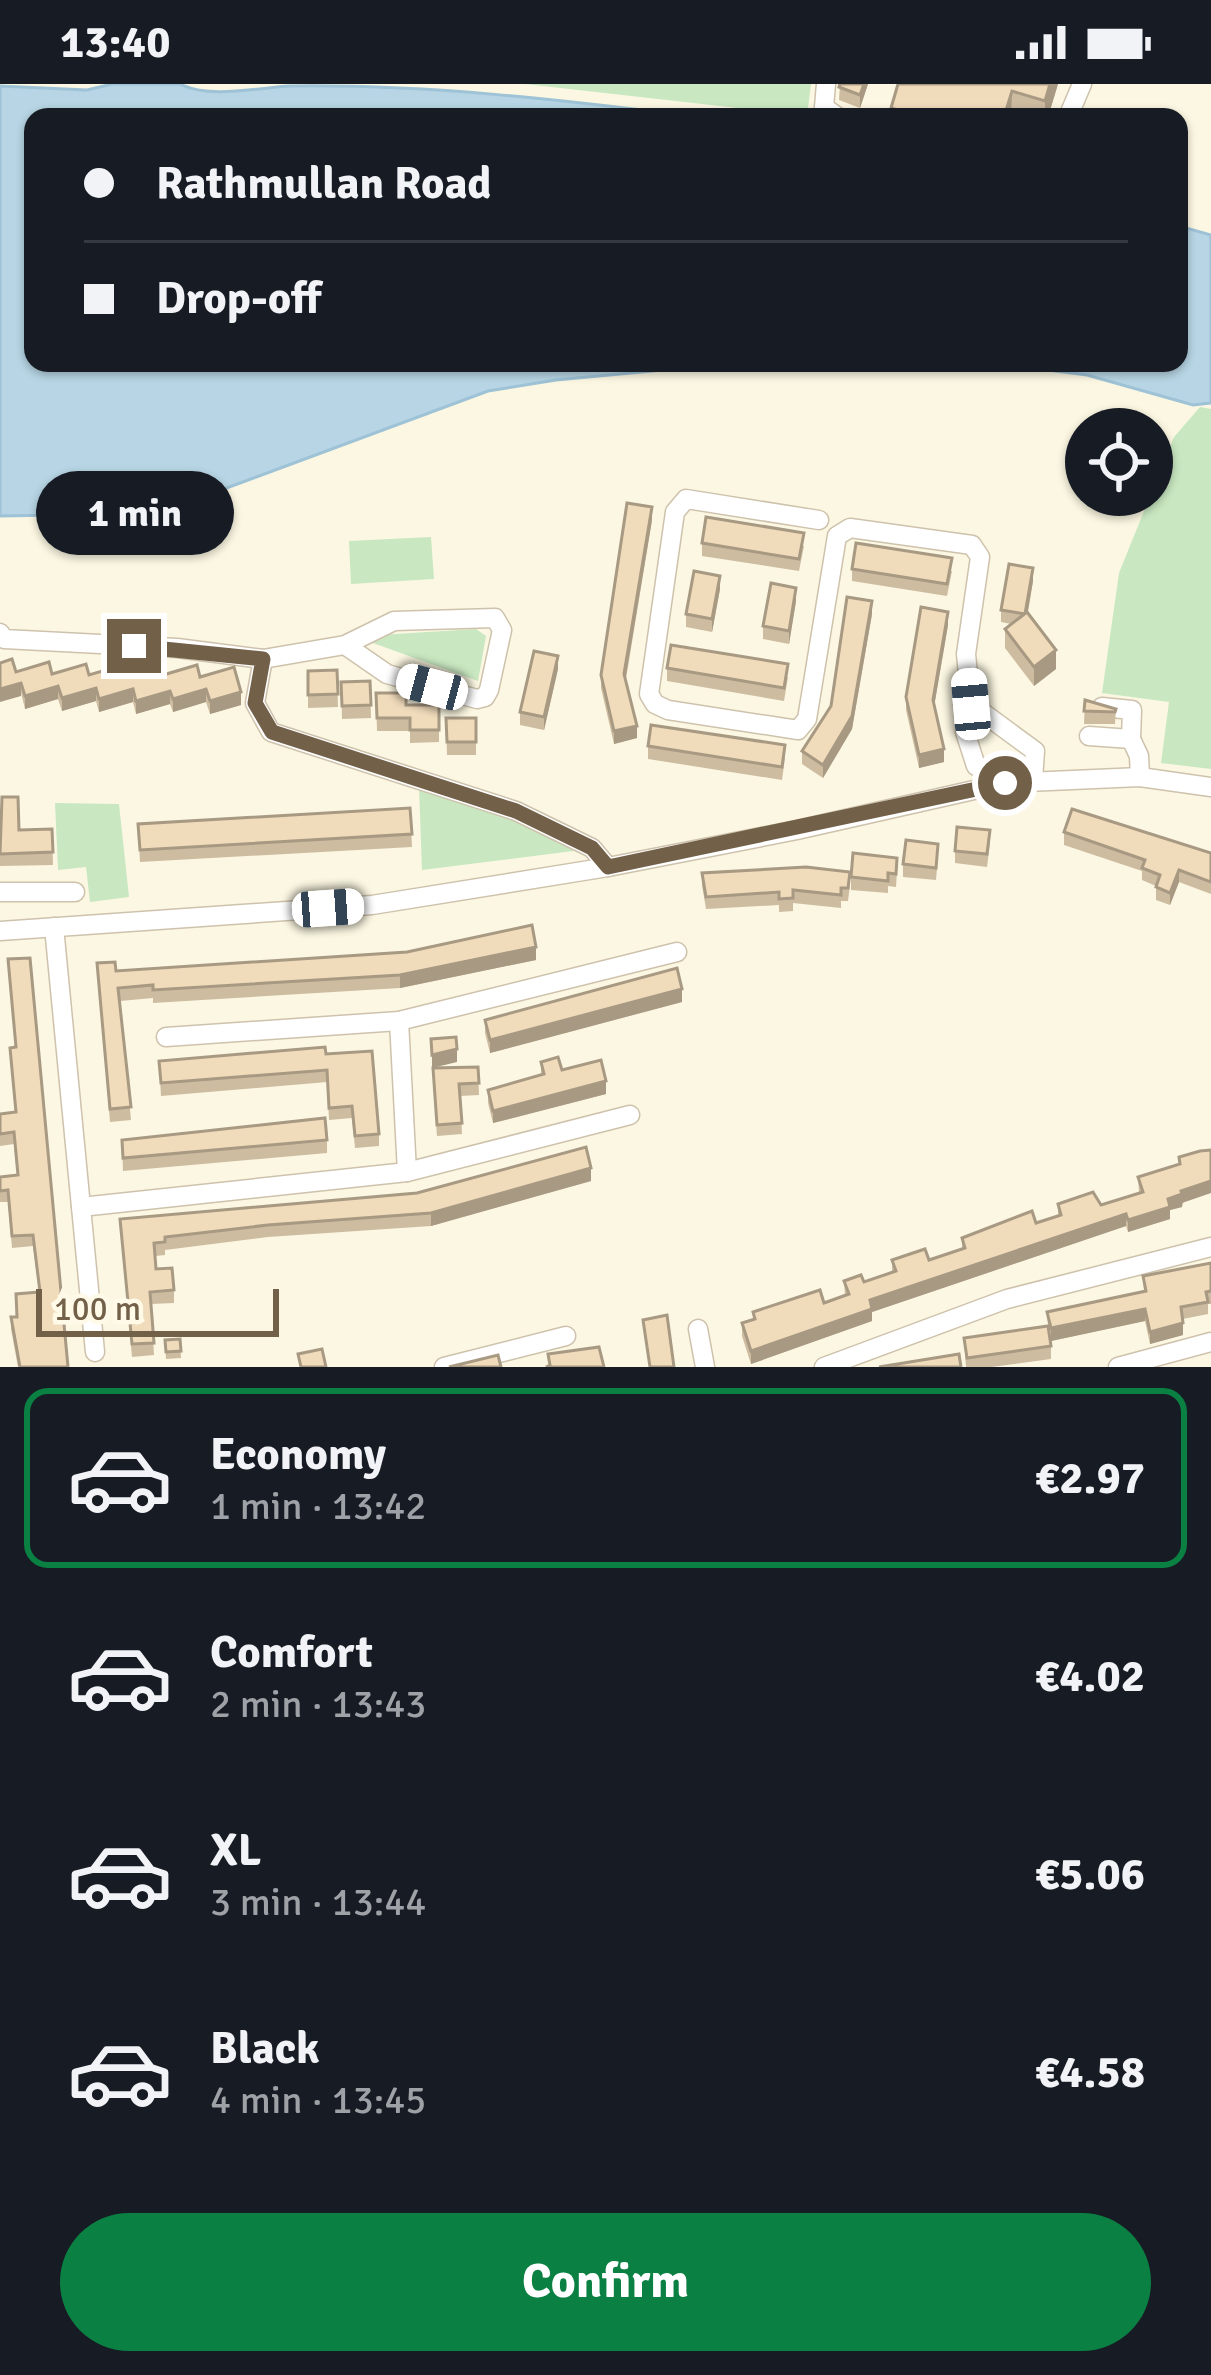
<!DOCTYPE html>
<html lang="en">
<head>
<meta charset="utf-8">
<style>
	body { margin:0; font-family:Signika,sans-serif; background:#20242c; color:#f1f3f6; height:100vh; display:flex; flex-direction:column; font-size:45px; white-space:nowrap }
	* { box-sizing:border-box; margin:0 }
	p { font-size:39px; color:#9ea1a6 }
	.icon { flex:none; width:66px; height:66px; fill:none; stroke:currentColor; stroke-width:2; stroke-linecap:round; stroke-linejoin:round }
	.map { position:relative; height:1283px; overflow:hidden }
	.drawer { display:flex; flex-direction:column; background:#171b24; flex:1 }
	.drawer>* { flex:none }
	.guide { position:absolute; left:24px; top:24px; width:1164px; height:264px; border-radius:24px; box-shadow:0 3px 9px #0004; display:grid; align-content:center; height:264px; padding:0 60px; background:#171b24 }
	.fabs { position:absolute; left:1065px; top:324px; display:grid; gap:24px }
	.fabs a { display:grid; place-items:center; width:108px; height:108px; border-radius:50%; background:#171b24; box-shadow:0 3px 9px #0004; font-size:60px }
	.scale { position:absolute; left:36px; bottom:30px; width:243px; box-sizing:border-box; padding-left:12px; border:6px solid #726049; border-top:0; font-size:33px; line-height:42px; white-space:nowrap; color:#726049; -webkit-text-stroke:9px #fffae8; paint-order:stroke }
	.end { position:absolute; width:54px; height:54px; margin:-27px; border:15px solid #726049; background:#fff; box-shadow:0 0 0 6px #fff }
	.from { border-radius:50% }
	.bubble { position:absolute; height:84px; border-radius:42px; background:#171b24; box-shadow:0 3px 9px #0004; font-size:39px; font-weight:700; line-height:84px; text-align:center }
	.car { position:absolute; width:36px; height:72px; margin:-36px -18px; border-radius:15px; box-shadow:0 0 9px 3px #0007; background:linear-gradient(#fff 24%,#345 0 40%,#fff 0 76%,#345 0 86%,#fff 0) }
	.guide b { display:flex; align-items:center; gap:42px; height:114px; font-size:45px }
	.guide b+b { border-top:3px solid #363941 }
	.guide i { width:30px; height:30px; background:#f1f3f6 }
	ul { padding:21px 0 0; list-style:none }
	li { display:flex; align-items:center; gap:36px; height:180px; margin:0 24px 18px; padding:0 36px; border:6px solid transparent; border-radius:24px }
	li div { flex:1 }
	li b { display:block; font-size:45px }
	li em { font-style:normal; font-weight:700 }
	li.active { border-color:#0b8043 }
	li>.icon { width:108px; height:108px; stroke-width:1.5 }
	.cta { display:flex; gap:24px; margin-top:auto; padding:24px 60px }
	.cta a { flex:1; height:138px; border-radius:72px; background:#0b8043; color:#fff; font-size:48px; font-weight:700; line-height:138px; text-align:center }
	.status { display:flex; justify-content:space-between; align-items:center; height:84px; padding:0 60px; background:#171b24; direction:ltr }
	.status svg { height:33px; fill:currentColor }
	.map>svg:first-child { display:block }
	.green { fill:#c9e8c1 }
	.water { fill:#b7d5e4; stroke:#9ec2d6; stroke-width:3 }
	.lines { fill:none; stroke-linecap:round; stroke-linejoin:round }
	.minor-casing { stroke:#cec2ac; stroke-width:21 }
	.minor { stroke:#fff; stroke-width:18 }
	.wall { fill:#cebca1 }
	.shaded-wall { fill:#a89983 }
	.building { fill:#f0dbbb; stroke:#a89983; stroke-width:3 }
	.route { stroke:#726049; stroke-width:15 }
</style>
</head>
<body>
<div class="status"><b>13:40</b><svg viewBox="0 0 49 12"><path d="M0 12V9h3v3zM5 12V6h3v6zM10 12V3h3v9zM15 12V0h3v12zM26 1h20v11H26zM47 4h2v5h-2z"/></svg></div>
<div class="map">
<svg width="1211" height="1283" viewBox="0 0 1211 1283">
	<rect width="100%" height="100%" fill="#fbf7e2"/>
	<g class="green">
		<path d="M525 0H811L807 32Z"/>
		<path d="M1200 323 1211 325V685L1161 679 1169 618 1102 609 1119 489 1174 353Z"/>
		<path d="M431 453 434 495 351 500 349 457Z"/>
		<path d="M476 545 486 552 478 597 373 559 372 554 379 551Z"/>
		<path d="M419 703 488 723 581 766 422 786Z"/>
		<path d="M55 719 119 720 129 813 90 818 86 783 58 786Z"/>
	</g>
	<g class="water">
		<path d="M112 0H180C209 15 257 4 289 2 427 0 563 16 699 33H33V279H738L556 296 488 307 186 419 120 430 0 432V2L87 6Z"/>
		<path d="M1179 142 1211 151V319L1193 321 1087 291 993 279H1179Z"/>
	</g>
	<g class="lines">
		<g class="minor-casing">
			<g id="minor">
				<path d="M826 0 824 23 838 33"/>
				<path d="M1068 33 1082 0"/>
				<path d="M819 436 686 415 675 428 649 610 655 620 668 626 798 646 807 635 837 452 850 444 972 461 980 473 966 570 971 620 1035 667 1033 696"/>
				<path d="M0 549 4 555 177 564 263 575 345 561 394 537 495 534 502 546 489 606 485 613 477 615 387 590 345 561"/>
				<path d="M263 575 255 619 271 648 516 727 592 764 608 783"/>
				<path d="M971 620 965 648 976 682"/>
				<path d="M1102 623 1132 626 1131 655"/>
				<path d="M1089 652 1131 655 1139 672 1140 693"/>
				<path d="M0 808H75"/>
				<path d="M54 843 95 1268"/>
				<path d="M0 847 372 821 608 783 797 746 1005 699 1140 693 1211 703"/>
				<path d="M399 937 407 1088"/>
				<path d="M166 953 399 937 677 868"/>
				<path d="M81 1123 407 1088 630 1031"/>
				<path d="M698 1245 705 1283"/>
				<path d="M444 1283 566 1252"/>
				<path d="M824 1283 1007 1215 1211 1163"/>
				<path d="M1118 1283 1211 1258"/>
			</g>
		</g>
		<use href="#minor" class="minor"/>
	</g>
	<g class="wall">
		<path d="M840 0H868L860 24 839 16Z"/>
		<path d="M898 0H1058L1048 33H891V24Z"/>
		<path d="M652 436 626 595 637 654 614 660 601 604V591Z"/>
		<path d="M702 459 804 462 799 487 702 472Z"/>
		<path d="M852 485 952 487 947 512 852 497Z"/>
		<path d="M1033 497 1028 528 1056 585 1034 602 1005 564V545L1011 540 1001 538V526Z"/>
		<path d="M720 505 712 548 686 543V530Z"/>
		<path d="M796 517 789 560 763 555V542Z"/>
		<path d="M872 530 852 645 823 694 802 680V667L831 622Z"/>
		<path d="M948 541 934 622 944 678 919 684 906 626V613Z"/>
		<path d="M667 584 788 593 784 617 667 597Z"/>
		<path d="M558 585 544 646 520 641V628Z"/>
		<path d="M337 586 338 623 308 624V587Z"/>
		<path d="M16 588 127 593 163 591 200 593 241 621 210 630 206 618 173 628 170 620 136 630 133 618 99 628 96 617 62 627 58 615 25 625Z"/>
		<path d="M370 597 371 634 342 635 341 598Z"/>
		<path d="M376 609 406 621H439V658L410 659V647H377Z"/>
		<path d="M1085 616 1116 625 1115 640H1084Z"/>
		<path d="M446 634H476V671H447Z"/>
		<path d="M648 662 785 674 782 696 648 675Z"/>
		<path d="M410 724 412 763 140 778 138 740Z"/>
		<path d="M0 738 19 746 52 745 53 781 0 782Z"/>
		<path d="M1064 748 1211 769V810L1179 798 1170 821 1156 816V802L1142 796V787L1064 761Z"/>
		<path d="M990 759 987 783 955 779V767Z"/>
		<path d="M938 773 936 796 903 793V780Z"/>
		<path d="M897 787 896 803 888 802V809L851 806V793Z"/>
		<path d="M702 789 850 801 848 817H841V824L793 819V827L779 828V821L706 825 702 801Z"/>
		<path d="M8 875 68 1283H18L11 1245V1233H17L39 1208 33 1162 12 1164 8 1118H0V1093L17 1091 14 1060 0 1062V1030L15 1028 10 964 15 963Z"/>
		<path d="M536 876 400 904 153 919V914L120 917 131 1036 110 1038 97 879 116 887Z"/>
		<path d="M682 918 490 969 485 949V936Z"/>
		<path d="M326 970 379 1050V1062L355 1064 352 1034 329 1036 327 998 161 1012 159 977Z"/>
		<path d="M541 978 606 1010 493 1039 488 1019V1006L541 991Z"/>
		<path d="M478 983 479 1011 460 1012 462 1050 437 1052 433 996Z"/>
		<path d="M122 1056H327V1069L123 1087Z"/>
		<path d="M1200 1067 1182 1123 1170 1126V1135L1128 1148 1126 1142 872 1228V1237L751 1280 742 1252V1239L753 1236V1228L824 1219 845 1212 844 1197 864 1198 892 1189V1176H929L962 1165V1154L1036 1139 1058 1132V1120L1101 1121 1139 1109 1138 1093 1179 1080V1073Z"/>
		<path d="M591 1097 431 1142 268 1153 165 1166V1171L155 1172 156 1185 174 1206V1219L151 1220 154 1271 132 1273 120 1135Z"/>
		<path d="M1211 1179V1220H1208V1230L1183 1235V1251L1150 1260 1145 1237 1051 1257V1275L992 1283H966L964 1254 1048 1242 1047 1228 1144 1208 1143 1192Z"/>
		<path d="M180 1255 181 1274 166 1275 165 1256Z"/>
	</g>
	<g class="shaded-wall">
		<path d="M864 0H868L860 24V11Z"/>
		<path d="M1050 0H1058L1048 33H1045V17Z"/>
		<path d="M1012 7 1011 33H1004Z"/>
		<path d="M652 423V436L624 603V590Z"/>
		<path d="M1033 484V497L1025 543V530Z"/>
		<path d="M720 492V505L712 548V535Z"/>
		<path d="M796 504V517L789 560V547Z"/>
		<path d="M872 517V530L852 645 823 694V681Z"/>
		<path d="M948 528V541L933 629V616Z"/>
		<path d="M1056 566V585L1034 602V583Z"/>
		<path d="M558 572V585L544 646V633Z"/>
		<path d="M21 599V612L0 618V605Z"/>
		<path d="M58 602V615L25 625V612Z"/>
		<path d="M96 604V617L62 627V614Z"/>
		<path d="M133 605V618L99 628V615Z"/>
		<path d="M206 605V618L173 628V615Z"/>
		<path d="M170 607V620L136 630V617Z"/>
		<path d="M241 608V621L210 630V617Z"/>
		<path d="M637 642V654L614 660V647Z"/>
		<path d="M944 665V678L919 684V671Z"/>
		<path d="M1179 786V798L1170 821V809Z"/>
		<path d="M536 863V876L400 904V891Z"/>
		<path d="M682 905V918L490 969V956Z"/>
		<path d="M457 965V978L432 984V971Z"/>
		<path d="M606 997V1010L493 1039V1027Z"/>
		<path d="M591 1084V1097L431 1142V1129Z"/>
		<path d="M1211 1097V1109L1182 1119V1123L1170 1126V1135L1128 1148V1136L1181 1107Z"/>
		<path d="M1126 1130V1142L872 1228V1237L751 1280V1267L870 1216Z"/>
		<path d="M1145 1225V1237L1051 1257V1244Z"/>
		<path d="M1183 1239V1251L1150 1260V1248Z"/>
	</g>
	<g class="building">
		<path d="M840 0H864L860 11 839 3Z"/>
		<path d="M898 0H1050L1045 17 1012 7 1004 33H920L891 24Z"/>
		<path d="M627 419 652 423 624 590 637 642 614 647 601 591Z"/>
		<path d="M706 433 804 449 799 475 702 459Z"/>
		<path d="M856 459 952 474 947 500 852 485Z"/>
		<path d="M1009 480 1033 484 1025 530 1001 526Z"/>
		<path d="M694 487 720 492 712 535 686 530Z"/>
		<path d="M771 499 796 504 789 547 763 542Z"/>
		<path d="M847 513 872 517 852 632 823 681 802 667 831 622Z"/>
		<path d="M921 523 948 528 933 616 944 665 919 671 906 613Z"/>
		<path d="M1027 528 1056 566 1034 583 1005 545Z"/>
		<path d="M671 561 788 580 784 604 667 584Z"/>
		<path d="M534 567 558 572 544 633 520 628Z"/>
		<path d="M12 575 16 588 49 578 52 590 86 580 89 591 123 581 127 593 161 583 163 591 197 581 200 593 234 583 241 608 210 617 206 605 173 615 170 607 136 617 133 605 99 615 96 604 62 614 58 602 25 612 21 599 0 605V579Z"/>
		<path d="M337 586 338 610 308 611V587Z"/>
		<path d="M370 597 371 621 342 622 341 598Z"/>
		<path d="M376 609H406V621H439V646H410V634H377Z"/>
		<path d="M1085 616 1116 625 1115 628 1084 627Z"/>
		<path d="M446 634H476V658H447Z"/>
		<path d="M651 641 785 661 782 683 648 662Z"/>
		<path d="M2 713H18L19 746 52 745 53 768 0 770Z"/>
		<path d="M410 724 412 750 140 766 138 740Z"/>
		<path d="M1072 725 1211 769V798L1179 786 1170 809 1156 803 1160 791 1142 784 1145 776 1064 748Z"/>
		<path d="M957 743 990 746 987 770 955 767Z"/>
		<path d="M906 756 938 760 936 784 903 780Z"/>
		<path d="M853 769 897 774 896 790 888 789V797L851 793Z"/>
		<path d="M806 783 850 788 848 804H841V811L793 806V814L779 815V808L706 813 702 789Z"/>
		<path d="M532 841 536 863 400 891 153 906V901L118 904 131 1023 110 1025 97 879 115 878 116 887 407 868Z"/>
		<path d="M30 874 68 1283H20L11 1233H17L16 1210 40 1208 33 1151 12 1152 8 1106 0 1107V1093L18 1091 14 1048 0 1050V1030L16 1028 10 964 16 963 8 875Z"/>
		<path d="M677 884 682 905 490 956 485 936Z"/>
		<path d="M456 953 457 965 432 971 431 955Z"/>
		<path d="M325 963 326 970 372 967 379 1050 355 1052 352 1022 329 1024 327 986 161 999 159 977Z"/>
		<path d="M558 973 562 986 601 976 606 997 493 1027 488 1006 544 990 541 978Z"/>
		<path d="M478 983 479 999 459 1000 462 1039 437 1041 433 984Z"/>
		<path d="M325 1034 327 1056 123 1074 122 1056Z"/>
		<path d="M586 1063 591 1084 431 1129 268 1141 165 1153V1158L154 1159 156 1185 172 1184 174 1206 150 1208 154 1259 132 1260 120 1135 417 1109Z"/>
		<path d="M1211 1066V1097L1181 1107 1182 1110 1168 1115 1170 1123 1128 1136 1126 1130 870 1216 872 1225 751 1267 742 1239 755 1235 753 1228 820 1206 824 1219 849 1210 844 1197 861 1191 864 1198 896 1187 892 1176 925 1165 929 1176 965 1164 962 1154 1032 1127 1036 1139 1061 1131 1058 1120 1093 1108 1101 1121 1143 1108 1138 1093 1180 1080 1179 1073 1200 1067Z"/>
		<path d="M1211 1179V1207L1206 1208 1208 1218 1181 1223 1183 1239 1150 1248 1145 1225 1051 1244 1047 1228 1146 1207 1143 1192Z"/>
		<path d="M667 1231 674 1283H650L643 1236Z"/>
		<path d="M1048 1242 1051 1262 967 1274 964 1254Z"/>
		<path d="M180 1255 181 1267 166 1268 165 1256Z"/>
		<path d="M599 1263 604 1283H546L550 1281 548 1270Z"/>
		<path d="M322 1265 326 1283H301L298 1270Z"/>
		<path d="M959 1270 961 1283H879Z"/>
		<path d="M498 1271 501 1283H449Z"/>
	</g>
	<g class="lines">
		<path class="route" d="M134 562 263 575 255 619 272 648 516 727 592 764 608 783 1005 699"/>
	</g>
</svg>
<div class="fabs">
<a><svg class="icon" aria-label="locate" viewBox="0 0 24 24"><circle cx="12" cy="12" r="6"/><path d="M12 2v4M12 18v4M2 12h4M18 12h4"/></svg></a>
</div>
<div class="scale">100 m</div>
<i class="end from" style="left:1005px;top:699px"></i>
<i class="end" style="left:134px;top:562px"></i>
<div class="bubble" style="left:36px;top:387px;width:198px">1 min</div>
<i class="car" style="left:432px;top:603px;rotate:285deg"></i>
<i class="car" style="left:971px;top:620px;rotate:355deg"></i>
<i class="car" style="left:328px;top:824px;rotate:86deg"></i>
<div class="guide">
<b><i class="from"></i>Rathmullan Road</b>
<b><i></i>Drop-off</b>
</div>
</div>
<section class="drawer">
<ul>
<li class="active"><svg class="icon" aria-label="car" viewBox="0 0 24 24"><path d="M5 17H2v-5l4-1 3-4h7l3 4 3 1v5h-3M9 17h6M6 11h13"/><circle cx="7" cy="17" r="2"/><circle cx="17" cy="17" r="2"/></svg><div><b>Economy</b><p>1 min · 13:42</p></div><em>€2.97</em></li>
<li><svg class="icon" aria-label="car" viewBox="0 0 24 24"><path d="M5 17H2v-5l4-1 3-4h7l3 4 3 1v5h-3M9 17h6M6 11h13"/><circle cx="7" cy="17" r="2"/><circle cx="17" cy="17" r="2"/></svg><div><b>Comfort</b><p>2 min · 13:43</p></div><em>€4.02</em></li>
<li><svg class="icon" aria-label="car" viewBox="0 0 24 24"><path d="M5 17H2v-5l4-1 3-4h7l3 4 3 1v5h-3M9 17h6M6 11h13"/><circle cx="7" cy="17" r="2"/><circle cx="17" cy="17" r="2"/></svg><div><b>XL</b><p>3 min · 13:44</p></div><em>€5.06</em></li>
<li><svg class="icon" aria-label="car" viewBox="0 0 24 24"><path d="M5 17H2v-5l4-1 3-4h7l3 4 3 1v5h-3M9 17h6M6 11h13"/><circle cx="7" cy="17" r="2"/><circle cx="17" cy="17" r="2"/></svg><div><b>Black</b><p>4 min · 13:45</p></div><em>€4.58</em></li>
</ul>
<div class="cta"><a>Confirm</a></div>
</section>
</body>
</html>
